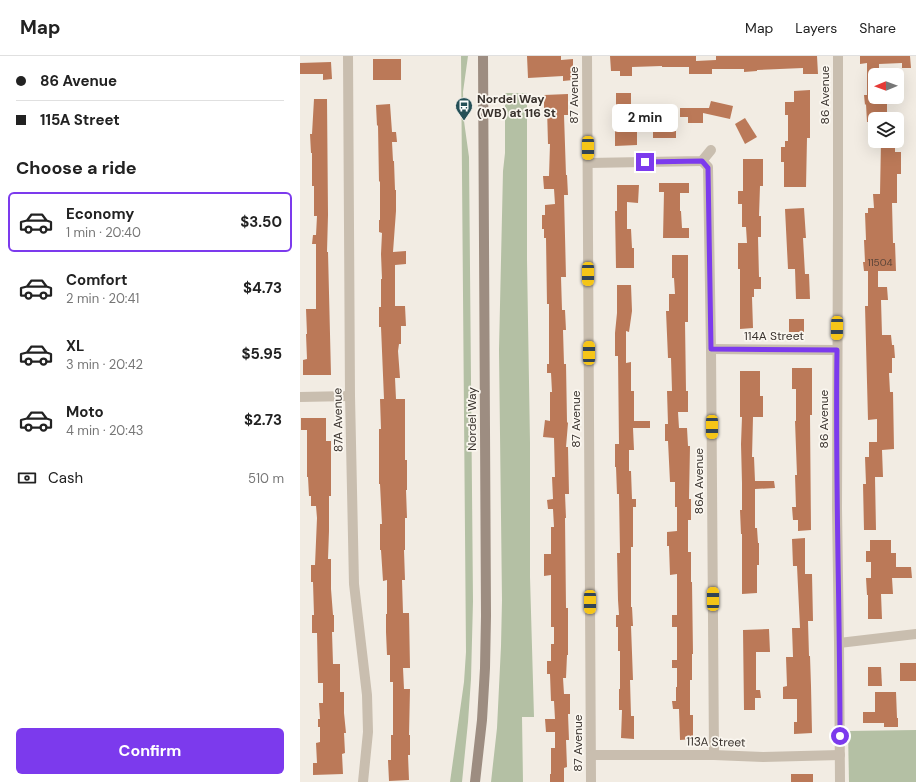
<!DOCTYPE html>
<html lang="en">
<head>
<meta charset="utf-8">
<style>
	body { margin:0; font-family:"DM Sans",sans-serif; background:#f2f2f2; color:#222; height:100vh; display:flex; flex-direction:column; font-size:15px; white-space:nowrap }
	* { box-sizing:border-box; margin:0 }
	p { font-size:13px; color:#767676 }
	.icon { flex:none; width:22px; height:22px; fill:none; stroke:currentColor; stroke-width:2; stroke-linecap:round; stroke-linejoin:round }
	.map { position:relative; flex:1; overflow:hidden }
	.side { display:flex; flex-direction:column; background:#fff; width:300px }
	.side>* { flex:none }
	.guide { display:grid; align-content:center; height:88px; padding:0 16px; background:#fff }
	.needle { width:26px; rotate:269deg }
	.buttons { position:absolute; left:568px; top:12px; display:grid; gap:8px }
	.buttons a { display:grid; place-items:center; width:36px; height:36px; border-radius:6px; background:#fff; box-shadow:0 4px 16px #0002; font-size:20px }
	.end { position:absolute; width:18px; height:18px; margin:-9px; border:5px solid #7c3aed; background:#fff; box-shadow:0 0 0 2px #fff }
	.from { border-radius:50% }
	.bubble { position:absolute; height:28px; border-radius:6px; background:#fff; box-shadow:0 4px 16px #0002; font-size:13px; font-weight:700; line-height:28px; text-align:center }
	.car { position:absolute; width:12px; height:24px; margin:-12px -6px; border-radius:5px; box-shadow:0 0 3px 1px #0007; background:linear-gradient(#f5c518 24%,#345 0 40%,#f5c518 0 76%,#345 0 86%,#f5c518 0) }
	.guide b { display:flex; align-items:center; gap:14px; height:38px; font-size:15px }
	.guide b+b { border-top:1px solid #e0e0e0 }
	.guide i { width:10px; height:10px; background:#222 }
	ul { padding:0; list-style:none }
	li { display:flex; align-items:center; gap:12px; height:60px; margin:0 8px 6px; padding:0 8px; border:2px solid transparent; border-radius:6px }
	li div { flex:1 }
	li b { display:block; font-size:15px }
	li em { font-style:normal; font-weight:700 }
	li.current { border-color:#7c3aed }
	li>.icon { width:36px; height:36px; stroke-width:1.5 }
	h2 { padding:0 16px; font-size:18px; line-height:48px }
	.pay { display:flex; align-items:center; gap:10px; height:44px; padding:0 16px; font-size:15px }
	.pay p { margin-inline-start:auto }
	.cta { display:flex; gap:8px; margin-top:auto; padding:8px 16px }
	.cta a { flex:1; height:46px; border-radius:6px; background:#7c3aed; color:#fff; font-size:16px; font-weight:700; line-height:46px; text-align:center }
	header { display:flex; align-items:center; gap:24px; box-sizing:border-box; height:56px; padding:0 20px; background:#fff; border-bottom:1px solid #e0e0e0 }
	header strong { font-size:19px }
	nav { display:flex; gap:22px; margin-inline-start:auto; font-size:14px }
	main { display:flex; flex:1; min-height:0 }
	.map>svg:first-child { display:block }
	.green { fill:#b4c0a4 }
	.building { fill:#bb7958 }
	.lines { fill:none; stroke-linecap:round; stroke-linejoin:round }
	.street { stroke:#c9beaf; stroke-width:10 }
	.secondary { stroke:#9d8d81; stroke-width:10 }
	.route { stroke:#7c3aed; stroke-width:5 }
	.labels { text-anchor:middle; stroke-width:3.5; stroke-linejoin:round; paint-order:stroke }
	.number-label { font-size:10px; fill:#5a4438 }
	.street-label { font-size:12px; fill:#39322d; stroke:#faf6ef }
	.poi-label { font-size:12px; font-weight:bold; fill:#39322d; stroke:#faf6ef; text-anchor:start }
</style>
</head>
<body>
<header>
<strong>Map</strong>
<nav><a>Map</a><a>Layers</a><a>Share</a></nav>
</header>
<main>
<section class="side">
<div class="guide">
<b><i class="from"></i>86 Avenue</b>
<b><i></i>115A Street</b>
</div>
<h2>Choose a ride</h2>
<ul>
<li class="current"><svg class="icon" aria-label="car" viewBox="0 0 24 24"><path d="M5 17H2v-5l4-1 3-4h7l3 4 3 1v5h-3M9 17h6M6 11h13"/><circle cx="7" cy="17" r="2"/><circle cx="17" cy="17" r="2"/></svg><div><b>Economy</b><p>1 min · 20:40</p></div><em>$3.50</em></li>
<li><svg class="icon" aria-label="car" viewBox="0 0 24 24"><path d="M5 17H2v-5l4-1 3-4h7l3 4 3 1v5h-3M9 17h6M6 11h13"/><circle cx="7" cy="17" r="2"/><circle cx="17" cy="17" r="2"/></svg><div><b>Comfort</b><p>2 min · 20:41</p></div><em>$4.73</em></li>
<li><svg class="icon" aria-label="car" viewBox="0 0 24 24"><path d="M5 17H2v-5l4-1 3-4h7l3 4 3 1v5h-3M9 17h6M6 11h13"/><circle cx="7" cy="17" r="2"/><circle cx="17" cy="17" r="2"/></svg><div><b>XL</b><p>3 min · 20:42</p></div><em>$5.95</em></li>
<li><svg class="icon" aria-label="car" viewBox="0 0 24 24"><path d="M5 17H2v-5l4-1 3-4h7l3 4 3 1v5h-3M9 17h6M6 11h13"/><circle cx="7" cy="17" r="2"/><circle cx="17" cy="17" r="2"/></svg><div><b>Moto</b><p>4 min · 20:43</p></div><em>$2.73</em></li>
</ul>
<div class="pay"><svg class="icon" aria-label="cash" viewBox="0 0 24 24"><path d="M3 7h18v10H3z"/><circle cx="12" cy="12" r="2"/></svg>Cash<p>510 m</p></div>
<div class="cta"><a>Confirm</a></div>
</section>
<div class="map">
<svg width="616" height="726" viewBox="0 0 616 726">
	<rect width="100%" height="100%" fill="#f2ece3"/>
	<g class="green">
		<path d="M161 0H168L163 36 164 65 169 101 173 545 171 623 168 666 162 726H150L164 626 166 596Z"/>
		<path d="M205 37H227V204L230 387V521L234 661H222L223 726H191L197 672 201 590 202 544 199 294 203 115 205 97Z"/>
		<path d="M616 674V726H549L548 675Z"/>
	</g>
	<g class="building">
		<path d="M227 0H261V4L273 3V24L263 25V20L228 22Z"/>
		<path d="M310 0H396V5L416 4V0H517L518 18H503V12L457 14V15L444 16V13H412V18H389V11H362V10L332 11V20H320V15H311Z"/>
		<path d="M560 0H610L611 12H602V7L579 8V19H575V41H587V63H575V66H567L566 48 565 49 564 39H567V7L560 8Z"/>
		<rect x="73" y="3" width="28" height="21"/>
		<path d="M31 6 32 23 23 24V18H0V7Z"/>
		<path d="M510 34V82H507L506 131H484V106H481V91H485V85H488V59H485V46H494V35Z"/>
		<path d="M316 37H331V60H328V75H337V89L315 90V66H316Z"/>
		<path d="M268 38V59H264L266 119H267L268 139H264L266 221H261L262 254H265L266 274H263L264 308H266L267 366 268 367 266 391H268L269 438H265L266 462H265L266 552H268V599H267L266 622H263L264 638H270V658H268L269 684H266L267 711 264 712V726H250V718H251V692H255V676H246L245 663H255L254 645H251L250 618H247V605H251V588H254V571H251V519L244 520V498H251V471H254L253 453H248L247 444 253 443 252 421H255L254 382 243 381 245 364 250 365V336H252L251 317H247V308H249V248H247L246 182H244V173H242V159H245V149L255 148 254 133H244L243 120H249L250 88H248L247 52H244V39Z"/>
		<path d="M14 43H27L28 159 27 196H28L31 319H3V304L7 303 6 278H7L6 253H16V188H12L13 179H16L17 160H14V130H12V97H11L10 78H12Z"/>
		<path d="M411 45 433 50 430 63 403 57V67H388V61H380V52H409Z"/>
		<path d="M90 48 92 76H96L97 86H92L93 105H94L95 134H96V155L93 196 106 195V208L95 209V250H105L106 270H101V288H99L98 295 100 322H95L96 343H105V404H107V434H106L107 462H105V494H104L105 524H102L103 557H109L110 612H103L104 633H110L109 679H110V699H108L109 724 89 725 88 704H91V679H93V626H90V599H87L86 576V558H87V524L83 525 81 494H80V468H82L80 428H79V373H81L80 343H84L81 271H79V251H81V223H82L81 198 82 177 79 176V164H80V125L79 126 78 69 77 70 76 49Z"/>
		<path d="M445 62 457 81 445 88 435 68Z"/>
		<path d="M376 74V82H353V75Z"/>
		<path d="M581 85H595V96H601V118H597V147H592L593 187H595L596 215H578V231H587L588 244H581L582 279H591L592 289H594L595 302H592V317H589L590 336H593L594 393 582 394 583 421H575L576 474H564L563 428H566L565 401H569V386H577V363L568 364 565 250H568V215H564L563 206H565L564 184H566L565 157H568V152H574L573 138H580Z"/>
		<path d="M443 103H463V130H460L459 160H461V181H458L459 221H461V233H454V241H452L453 272 440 273V213H438V187H447L446 171H442V148H438V135H443Z"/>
		<path d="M359 127H389V137H380V155H381L382 172H389V182H363L364 136H359Z"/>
		<path d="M317 129H339L338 147 327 146V173H331L332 192H334V212H316L315 155H317Z"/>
		<path d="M504 152 506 182H503L505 218H509L510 243H496L495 213H488L485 153Z"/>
		<path d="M372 199H388V266H385L386 335H388V356H378L379 372H387L388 390H390L389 443H391V464H388V496H391V526H392L393 598H392V624H390V659H393V683L380 684 379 653H373L372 645H376V631H377V612H372V604H377V571H372V559H377V518L370 519 369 490H367V476L377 475V451H375V426H370L368 385H365V368H368L367 335H372L371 302H368L366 255H369V238H375L374 222H372Z"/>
		<path d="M317 229H331L332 255 329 276 326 275V307L331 306V335H334V365H350V372H333L334 394H329V415H331L332 443H336V451H333V491H331V551H332L333 570H331L333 624H330L331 660H334V683L321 682 322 654H319V633H320V595H318V571H316V559H319L318 544 317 497H320L319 438H317L316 411H315V388H319L318 300H315V277L317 257Z"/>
		<rect x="489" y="263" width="15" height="13"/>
		<path d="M492 312H512V359H510L511 474 498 475V464H493L492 451H496L495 419H497L495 365H496V333H492Z"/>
		<path d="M440 315H460V340H463V361H453L452 401H454L455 425H474L475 432 455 433V472H457L458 487H459V509H457V537L442 538V478H441L440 454H442V427L441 388 442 361H440Z"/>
		<path d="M1 362H26V385H31V440H29V475L28 503H31V533L33 559H34V576H32L33 608H40V636H44V657L46 677H44L45 697 42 698 43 718 13 719V707H17L16 687 20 686V671H18V663H20L19 647H23V627H18L17 577H12V559H14L13 526H11V509H15L17 462 16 450H11V440H9L8 421H7V374H1Z"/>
		<path d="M505 482V518H512L513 565H508L509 600H510L511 630 512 677 494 678V666H497V643H483V631L487 630 486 601H493L492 572H500L497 510H493L492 483Z"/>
		<path d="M570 484H591V497H596V511H611L612 522H592L593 538H581L582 563H568V539H567L566 522H571V506H566V495H570Z"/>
		<path d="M469 573 470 596H456V634H460L461 642H455V654H444L443 574Z"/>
		<rect x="600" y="607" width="16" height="18"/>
		<path d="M568 611H581L582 630H568Z"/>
		<path d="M575 636H596L597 662H598V671H584V667H563V656H575Z"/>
		<rect x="491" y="718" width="22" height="8"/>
	</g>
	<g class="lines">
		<g class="street">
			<path d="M48 0 50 340 54 528 67 639 68 676 63 726"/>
			<path d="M287 0 291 726"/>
			<path d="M538 0V151L537 452 539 587 540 726"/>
			<path d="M402 105 408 111 411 293 414 699"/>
			<path d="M288 107 402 105 411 94"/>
			<path d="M411 293 537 294"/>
			<path d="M0 341 50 340"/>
			<path d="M539 587 616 578"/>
			<path d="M291 699H414L463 701 540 699"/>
		</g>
		<path class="secondary" d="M175 726 182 664 185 612 186 560 183 0"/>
	</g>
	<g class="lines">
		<path class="route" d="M345 106 402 105 408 112 411 293 537 294C535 423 540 551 540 680"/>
	</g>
	<defs>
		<g id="bus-pin" transform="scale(0.9)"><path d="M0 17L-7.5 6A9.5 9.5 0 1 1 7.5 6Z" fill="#255057" stroke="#faf6ef"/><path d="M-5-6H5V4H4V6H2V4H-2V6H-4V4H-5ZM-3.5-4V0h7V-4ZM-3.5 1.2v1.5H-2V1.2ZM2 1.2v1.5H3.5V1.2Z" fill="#fff"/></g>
	</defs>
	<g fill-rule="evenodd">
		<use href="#bus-pin" x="164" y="50"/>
	</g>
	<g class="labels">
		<g class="number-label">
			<text x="580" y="210">11504</text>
		</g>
		<g class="street-label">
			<text transform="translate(274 39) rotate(-90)" y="4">87 Avenue</text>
			<text transform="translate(525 39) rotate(-90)" y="4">86 Avenue</text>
			<text x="474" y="284">114A Street</text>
			<text transform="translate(172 363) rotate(-90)" y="4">Nordel Way</text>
			<text transform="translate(276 363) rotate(-90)" y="4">87 Avenue</text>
			<text transform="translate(524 363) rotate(-90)" y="4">86 Avenue</text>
			<text transform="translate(38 364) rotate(-91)" y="4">87A Avenue</text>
			<text transform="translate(399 425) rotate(-90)" y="4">86A Avenue</text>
			<text transform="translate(416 686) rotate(1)" y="4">113A Street</text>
			<text transform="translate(278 687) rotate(-90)" y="4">87 Avenue</text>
		</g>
		<g class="poi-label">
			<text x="177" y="47">Nordel Way<tspan x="177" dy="14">(WB) at 116 St</tspan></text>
		</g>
	</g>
</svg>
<div class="buttons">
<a><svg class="needle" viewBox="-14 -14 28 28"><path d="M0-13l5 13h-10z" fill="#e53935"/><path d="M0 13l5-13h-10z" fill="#767676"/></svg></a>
<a><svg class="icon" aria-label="layers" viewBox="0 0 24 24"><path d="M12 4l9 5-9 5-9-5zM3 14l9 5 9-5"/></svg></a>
</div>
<i class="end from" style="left:540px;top:680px"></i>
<i class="end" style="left:345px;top:106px"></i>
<div class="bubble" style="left:312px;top:48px;width:66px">2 min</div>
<i class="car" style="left:288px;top:92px;rotate:180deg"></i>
<i class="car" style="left:288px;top:218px;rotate:180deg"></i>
<i class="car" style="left:537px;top:272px;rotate:181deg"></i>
<i class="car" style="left:289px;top:297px;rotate:0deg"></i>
<i class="car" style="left:412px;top:371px;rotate:180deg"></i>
<i class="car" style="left:413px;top:543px;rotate:0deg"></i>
<i class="car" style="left:290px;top:546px;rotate:180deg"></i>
</div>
</main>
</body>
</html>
